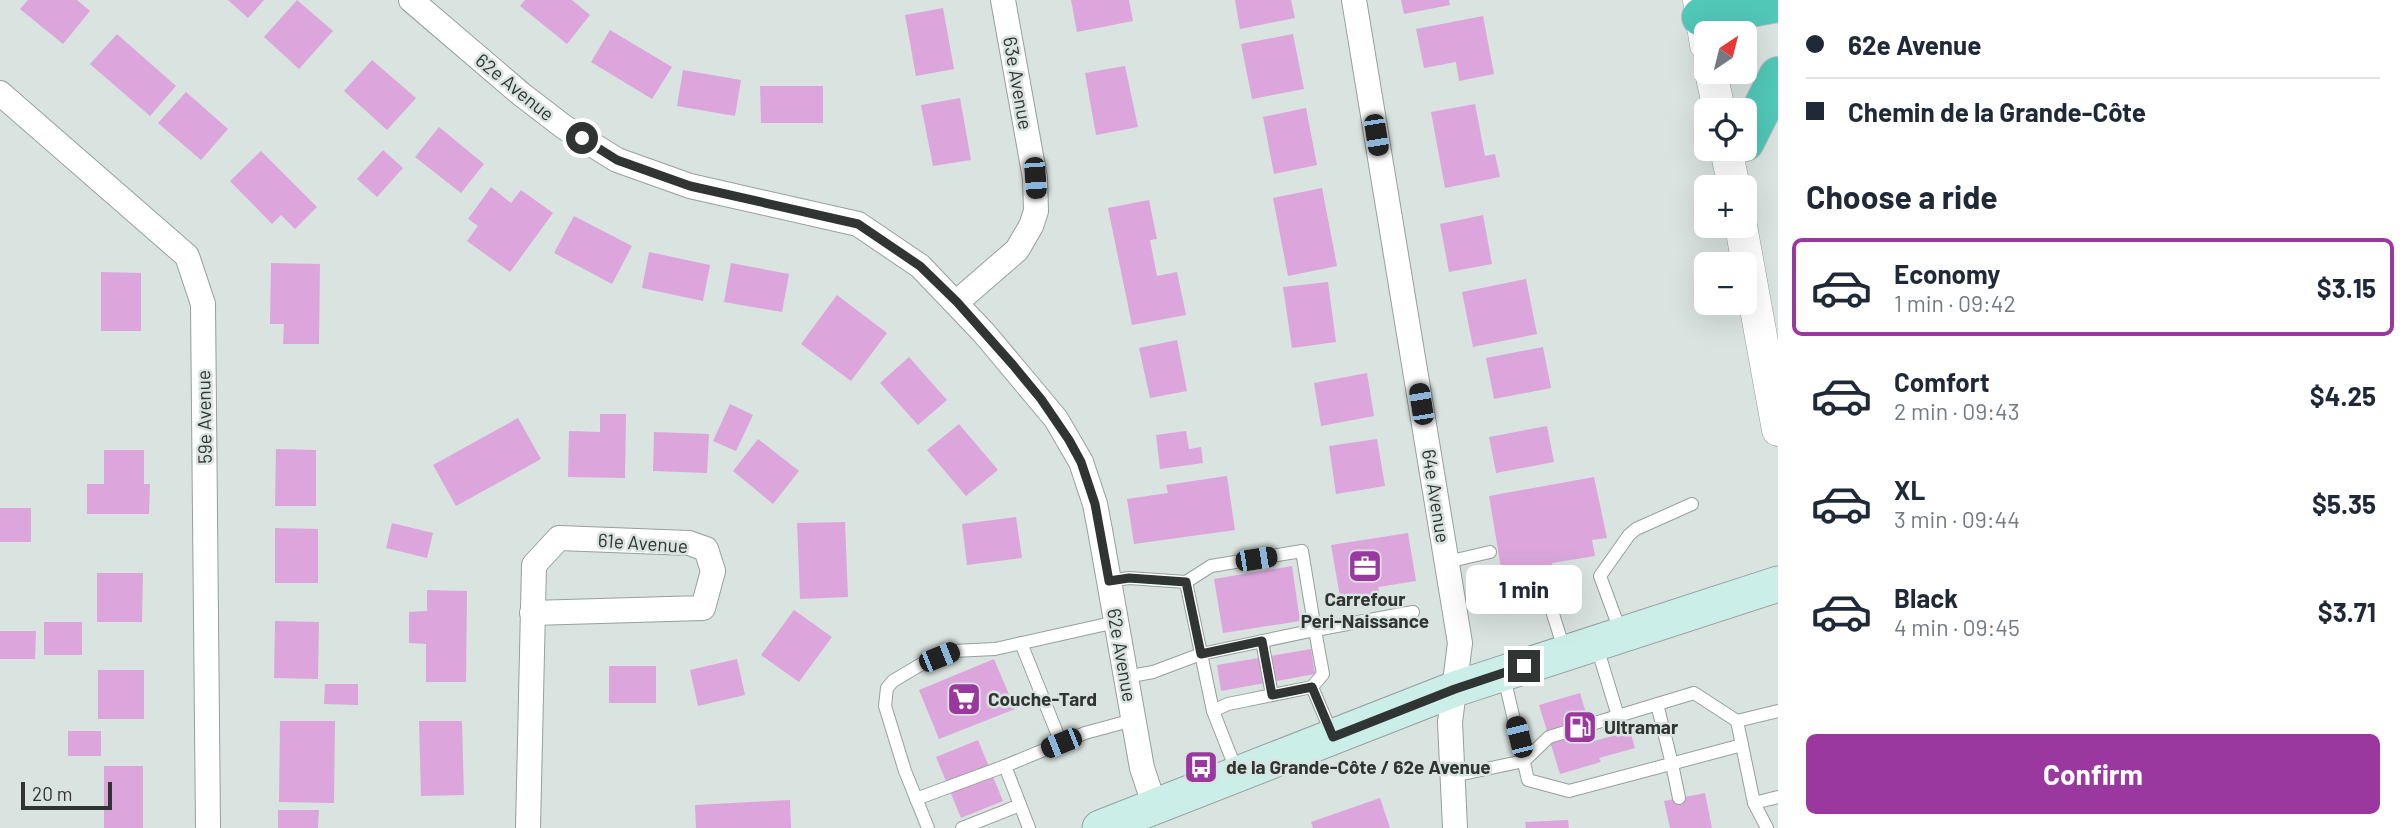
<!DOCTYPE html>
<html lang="en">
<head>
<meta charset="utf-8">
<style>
	body { margin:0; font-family:Barlow,sans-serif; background:#f2f2f3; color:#1f2937; height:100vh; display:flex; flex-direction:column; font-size:26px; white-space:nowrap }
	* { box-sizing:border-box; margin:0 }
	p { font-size:23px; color:#747a83 }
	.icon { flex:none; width:38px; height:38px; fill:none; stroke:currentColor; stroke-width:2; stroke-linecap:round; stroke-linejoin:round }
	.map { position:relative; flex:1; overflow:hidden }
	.sheet { display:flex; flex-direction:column; background:#fff; width:630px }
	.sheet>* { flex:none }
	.guide { display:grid; align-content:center; height:154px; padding:0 28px; background:#fff }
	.needle { width:46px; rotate:35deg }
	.controls { position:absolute; left:1694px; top:21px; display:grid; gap:14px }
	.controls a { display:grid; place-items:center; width:63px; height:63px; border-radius:10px; background:#fff; box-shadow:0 7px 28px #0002; font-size:35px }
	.scale { position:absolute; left:21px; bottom:18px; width:91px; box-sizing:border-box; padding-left:7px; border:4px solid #303433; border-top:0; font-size:19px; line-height:24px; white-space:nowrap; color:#303433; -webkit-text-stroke:5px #d9e3e0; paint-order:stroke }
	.end { position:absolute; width:32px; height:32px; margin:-16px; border:9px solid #303433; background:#fff; box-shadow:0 0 0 4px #fff }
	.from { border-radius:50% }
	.bubble { position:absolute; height:49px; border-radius:10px; background:#fff; box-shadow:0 7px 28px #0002; font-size:23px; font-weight:700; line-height:49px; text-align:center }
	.car { position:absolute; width:21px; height:42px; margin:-21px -10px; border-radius:9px; box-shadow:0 0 5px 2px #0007; background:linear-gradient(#222 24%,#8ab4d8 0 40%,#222 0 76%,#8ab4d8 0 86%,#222 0) }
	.guide b { display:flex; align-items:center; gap:24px; height:66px; font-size:26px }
	.guide b+b { border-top:2px solid #e0e1e3 }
	.guide i { width:18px; height:18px; background:#1f2937 }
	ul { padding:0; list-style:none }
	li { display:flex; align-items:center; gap:21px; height:98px; margin:0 14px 10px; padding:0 14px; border:4px solid transparent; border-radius:10px }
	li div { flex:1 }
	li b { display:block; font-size:26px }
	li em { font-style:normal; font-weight:700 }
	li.selected { border-color:#9b389f }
	li>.icon { width:63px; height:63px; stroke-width:1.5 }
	h2 { padding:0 28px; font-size:32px; line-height:84px }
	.cta { display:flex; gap:14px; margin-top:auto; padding:14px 28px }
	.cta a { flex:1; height:80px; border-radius:10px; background:#9b389f; color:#fff; font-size:28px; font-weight:700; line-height:80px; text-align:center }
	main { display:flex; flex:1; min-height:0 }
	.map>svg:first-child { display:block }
	.building { fill:#dca6dc }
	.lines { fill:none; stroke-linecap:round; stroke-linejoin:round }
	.service-casing { stroke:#96a09e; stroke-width:14 }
	.minor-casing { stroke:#96a09e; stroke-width:26 }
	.tertiary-casing { stroke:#96a09e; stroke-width:33 }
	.secondary-casing { stroke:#96a09e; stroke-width:37 }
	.motorway-casing { stroke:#bdbebe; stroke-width:40 }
	.service { stroke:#fff; stroke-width:12 }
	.minor { stroke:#fff; stroke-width:24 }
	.tertiary { stroke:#fff; stroke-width:32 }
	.secondary { stroke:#cbeee9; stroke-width:35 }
	.motorway { stroke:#51c7b7; stroke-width:38 }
	.route { stroke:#303433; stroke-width:9 }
	.labels { text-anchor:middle; stroke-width:5; stroke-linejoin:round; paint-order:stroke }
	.street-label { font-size:19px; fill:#303433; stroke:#d9e3e0 }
	.poi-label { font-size:19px; font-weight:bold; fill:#303433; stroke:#d9e3e0; text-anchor:start }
</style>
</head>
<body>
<main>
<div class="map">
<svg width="1778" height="828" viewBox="0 0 1778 828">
	<rect width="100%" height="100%" fill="#d9e3e0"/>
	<g class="building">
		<path d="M28 0H77L90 11 63 44 20 9Z"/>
		<path d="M228 0H264L248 18Z"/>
		<path d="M297 0 333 31 299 69 264 37Z"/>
		<path d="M525 0H572L590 15 567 44 520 6Z"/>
		<path d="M1071 0H1129L1133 21 1077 32Z"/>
		<path d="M1235 0H1291L1295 18 1240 29Z"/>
		<path d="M1401 0H1449L1450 5 1404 14Z"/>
		<path d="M943 8 954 69 916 76 905 15Z"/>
		<path d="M1483 16 1494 74 1459 81 1456 62 1424 68 1416 29Z"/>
		<path d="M610 30 672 67 652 99 591 62Z"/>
		<path d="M117 34 176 86 150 116 90 64Z"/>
		<path d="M1293 34 1304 89 1252 99 1241 44Z"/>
		<path d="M372 60 416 98 387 130 344 91Z"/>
		<path d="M1125 66 1138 127 1096 135 1085 73Z"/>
		<path d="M683 70 741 80 735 116 677 106Z"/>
		<path d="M760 86H823V123H761Z"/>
		<path d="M186 92 228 129 201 160 158 123Z"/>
		<path d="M960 98 971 160 933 166 921 105Z"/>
		<path d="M1475 104 1485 156 1495 154 1500 177 1445 188 1431 112Z"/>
		<path d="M1306 108 1317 165 1274 174 1263 117Z"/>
		<path d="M439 127 484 164 461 193 415 157Z"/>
		<path d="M383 150 403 168 377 197 357 179Z"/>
		<path d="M261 151 317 207 295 229 281 215 272 224 230 181Z"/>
		<path d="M491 187 511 203 521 190 553 213 510 272 467 241 478 226 468 219Z"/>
		<path d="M1322 188 1337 266 1288 276 1273 198Z"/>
		<path d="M1149 200 1157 239 1150 240 1157 276 1177 272 1186 315 1132 325 1108 208Z"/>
		<path d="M1483 215 1492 264 1449 272 1440 224Z"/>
		<path d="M574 216 632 246 612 284 554 253Z"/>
		<path d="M649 252 710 265 703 301 642 288Z"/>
		<path d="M271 263 320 264 319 344H283L284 324H270Z"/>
		<path d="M731 263 789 274 782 312 724 302Z"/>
		<path d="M101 272 141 273V331H101Z"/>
		<path d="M1526 279 1537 334 1473 347 1462 292Z"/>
		<path d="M1328 282 1336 342 1292 348 1283 287Z"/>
		<path d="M837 295 887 333 851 381 801 344Z"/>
		<path d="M1177 340 1187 391 1150 398 1139 348Z"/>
		<path d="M1543 347 1551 388 1494 399 1486 358Z"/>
		<path d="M909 357 947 400 918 425 880 383Z"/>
		<path d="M1367 373 1374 416 1321 426 1314 383Z"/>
		<path d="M730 404 753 415 736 451 713 441Z"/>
		<path d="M600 414H626L625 478 568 477 569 431 600 432Z"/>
		<path d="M518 418 541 459 456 506 433 465Z"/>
		<path d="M959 424 998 470 966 496 927 450Z"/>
		<path d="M1547 426 1554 462 1496 473 1489 437Z"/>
		<path d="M1186 431 1189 449 1201 447 1203 463 1160 469 1156 435Z"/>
		<path d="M654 432 709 434 707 473 653 471Z"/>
		<path d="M758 439 799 471 773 504 733 471Z"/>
		<path d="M1377 439 1385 486 1336 494 1329 446Z"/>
		<path d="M276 449 316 450V506H275Z"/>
		<path d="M104 450H144V484H150L149 514H87V484H104Z"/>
		<path d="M1227 476 1235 530 1134 544 1127 499 1168 493 1166 485Z"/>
		<path d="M1594 477 1607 538 1592 540 1595 556 1552 563 1553 572 1503 580 1489 496Z"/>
		<rect x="0" y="508" width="31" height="34"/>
		<path d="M1016 517 1022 558 967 565 962 524Z"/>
		<path d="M845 522 848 597 800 599 797 523Z"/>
		<path d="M392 523 433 533 427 558 386 548Z"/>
		<path d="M275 528 318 529V583H275Z"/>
		<path d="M1408 533 1416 581 1378 587 1380 596 1341 602 1331 545Z"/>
		<path d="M1292 566 1300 621 1223 633 1214 579Z"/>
		<path d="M97 573H143L142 622H97Z"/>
		<path d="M427 590 467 591 466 682H426V644L409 643V612L427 611Z"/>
		<path d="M794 610 832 637 799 682 761 655Z"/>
		<path d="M275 621 319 622 318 679 274 678Z"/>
		<rect x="44" y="622" width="38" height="33"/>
		<path d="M0 631H36L35 659H0Z"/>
		<path d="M1311 649 1315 674 1221 691 1217 665Z"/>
		<path d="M737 659 745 695 698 706 690 670Z"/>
		<path d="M994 659 1015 709 939 739 919 690Z"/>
		<rect x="609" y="666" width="47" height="37"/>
		<rect x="98" y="670" width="46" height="49"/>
		<path d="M325 684H358V705L324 704Z"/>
		<path d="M1580 693 1594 741 1630 731 1635 748 1599 758 1601 762 1560 774 1539 705Z"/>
		<path d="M280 721H335L334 803 279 802Z"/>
		<path d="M419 721H462L464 795 421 796Z"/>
		<rect x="68" y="731" width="33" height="25"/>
		<path d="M978 740 1003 801 961 818 936 757Z"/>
		<rect x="104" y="766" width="39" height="62"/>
		<path d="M1705 793 1712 828H1670L1664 801Z"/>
		<path d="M1380 798 1390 828H1313L1311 822Z"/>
		<path d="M790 800 791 828H696L695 805Z"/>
		<path d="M278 810H319L318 828H278Z"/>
		<path d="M1568 820 1569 828H1526L1525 822Z"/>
	</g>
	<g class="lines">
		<g class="service-casing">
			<g id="service">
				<path d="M1447 562 1490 552"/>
				<path d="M1109 581 1129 578 1186 582 1213 711"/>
				<path d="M1186 582 1211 566 1302 551 1315 630 1413 612"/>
				<path d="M1546 592 1565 652"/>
				<path d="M1621 633 1600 576 1629 535 1636 529 1692 504"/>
				<path d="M1262 641 1272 695"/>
				<path d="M1021 643 1061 743"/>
				<path d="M1597 647 1618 716 1694 693 1737 721"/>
				<path d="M1126 677 1153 672 1201 654 1315 630 1323 674 1312 687"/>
				<path d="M1504 677 1528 780 1569 791 1742 745"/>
				<path d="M1657 704 1672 764 1679 798"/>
				<path d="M1778 711 1737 721 1754 803 1778 797"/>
				<path d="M1237 772 1213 711 1228 704 1312 687 1332 734"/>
				<path d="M1453 776 1524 761 1549 737 1618 716"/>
				<path d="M916 799 1005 766"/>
				<path d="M1754 803 1767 828"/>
				<path d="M928 828 905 771 885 706 887 688 893 681 925 662 953 651 995 649 1116 622"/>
				<path d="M962 828 1020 805"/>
				<path d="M1029 828 1005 766 1085 733 1133 720"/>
			</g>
		</g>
		<g class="minor-casing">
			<g id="minor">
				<path d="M411 0 521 94 564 127 617 160 690 186 858 224 920 266 984 333 1056 419 1081 462 1095 504 1100 530 1142 768 1155 807"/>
				<path d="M1354 0 1460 643 1450 722 1455 828"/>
				<path d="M0 93 187 256 203 304 208 828"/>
				<path d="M957 302 1017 250 1031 226 1036 211 1035 178 1003 0"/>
				<path d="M528 828 534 565 559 538 689 543 706 549 713 571 703 608 532 613"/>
			</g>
		</g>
		<g class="tertiary-casing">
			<g id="tertiary">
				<path d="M1699 0 1706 45"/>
				<path d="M1711 72 1719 110"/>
				<path d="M1726 149 1734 187"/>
				<path d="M1741 226 1778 430"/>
			</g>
		</g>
		<g class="secondary-casing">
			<path id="secondary" d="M1100 828 1455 689 1778 584"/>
		</g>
		<g class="motorway-casing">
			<g id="motorway">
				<path d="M1701 17 1778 3"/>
				<path d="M1745 142 1778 76"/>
			</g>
		</g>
		<use href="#service" class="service"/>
		<use href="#minor" class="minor"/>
		<use href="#tertiary" class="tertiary"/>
		<use href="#secondary" class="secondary"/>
		<use href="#motorway" class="motorway"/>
	</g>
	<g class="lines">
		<path class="route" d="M582 138 617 160 690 186 858 224 920 266 957 302 1013 365 1041 399 1069 440 1081 462 1095 504 1109 581 1129 578 1186 582 1201 654 1262 641 1272 695 1312 687 1333 737 1455 689 1524 666"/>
	</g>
	<defs>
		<g id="office-square" transform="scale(1.75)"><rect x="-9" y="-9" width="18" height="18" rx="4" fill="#9b389f" stroke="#d9e3e0"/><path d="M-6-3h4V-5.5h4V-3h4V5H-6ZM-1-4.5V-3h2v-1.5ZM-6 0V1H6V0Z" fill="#fff"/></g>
		<g id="supermarket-square" transform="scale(1.75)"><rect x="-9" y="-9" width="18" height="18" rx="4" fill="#9b389f" stroke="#d9e3e0"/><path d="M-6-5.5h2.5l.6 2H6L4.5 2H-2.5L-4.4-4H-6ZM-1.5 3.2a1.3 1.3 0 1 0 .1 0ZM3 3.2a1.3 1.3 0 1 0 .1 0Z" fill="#fff"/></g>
		<g id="fuel-square" transform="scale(1.75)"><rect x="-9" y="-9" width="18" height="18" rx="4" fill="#9b389f" stroke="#d9e3e0"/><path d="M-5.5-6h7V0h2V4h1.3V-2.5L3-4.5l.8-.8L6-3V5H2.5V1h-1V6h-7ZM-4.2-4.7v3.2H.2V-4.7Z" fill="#fff"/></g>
		<g id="bus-square" transform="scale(1.75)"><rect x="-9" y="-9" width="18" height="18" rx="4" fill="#9b389f" stroke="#d9e3e0"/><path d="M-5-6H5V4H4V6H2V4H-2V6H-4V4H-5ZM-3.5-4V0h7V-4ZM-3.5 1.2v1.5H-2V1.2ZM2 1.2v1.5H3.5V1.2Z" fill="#fff"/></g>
	</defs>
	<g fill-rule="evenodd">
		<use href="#office-square" x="1365" y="566"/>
		<use href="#supermarket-square" x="964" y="699"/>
		<use href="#fuel-square" x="1580" y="727"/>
		<use href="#bus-square" x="1201" y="767"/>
	</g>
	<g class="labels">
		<g class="street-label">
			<text transform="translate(1018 83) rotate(80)" y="7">63e Avenue</text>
			<text transform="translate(515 87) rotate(39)" y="7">62e Avenue</text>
			<text transform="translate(204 417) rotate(-91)" y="7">59e Avenue</text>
			<text transform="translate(1436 496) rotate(81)" y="7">64e Avenue</text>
			<text transform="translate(643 543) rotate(4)" y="7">61e Avenue</text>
			<text transform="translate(1122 655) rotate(80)" y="7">62e Avenue</text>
		</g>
		<g class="poi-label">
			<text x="1365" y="606" text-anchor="middle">Carrefour<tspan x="1365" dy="22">Peri-Naissance</tspan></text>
			<text x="988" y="706">Couche-Tard</text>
			<text x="1604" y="734">Ultramar</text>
			<text x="1226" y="774">de la Grande-Côte / 62e Avenue</text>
		</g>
	</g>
</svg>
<div class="controls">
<a><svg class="needle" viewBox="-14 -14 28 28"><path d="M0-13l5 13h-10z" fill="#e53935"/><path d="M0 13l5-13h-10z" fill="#747a83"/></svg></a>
<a><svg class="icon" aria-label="locate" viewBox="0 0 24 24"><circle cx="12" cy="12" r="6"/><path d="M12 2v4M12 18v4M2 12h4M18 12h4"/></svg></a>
<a>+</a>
<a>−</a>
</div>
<div class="scale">20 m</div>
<i class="end from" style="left:582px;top:138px"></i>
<i class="end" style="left:1524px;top:666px"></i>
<div class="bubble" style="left:1466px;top:565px;width:116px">1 min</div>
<i class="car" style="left:1376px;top:135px;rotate:171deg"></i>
<i class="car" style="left:1035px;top:178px;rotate:176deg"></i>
<i class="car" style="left:1421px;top:404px;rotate:351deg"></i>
<i class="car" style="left:1256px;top:559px;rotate:81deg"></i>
<i class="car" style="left:939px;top:657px;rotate:68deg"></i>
<i class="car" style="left:1519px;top:737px;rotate:346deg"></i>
<i class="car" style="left:1061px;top:743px;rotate:248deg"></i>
</div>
<section class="sheet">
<div class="guide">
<b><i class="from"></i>62e Avenue</b>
<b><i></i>Chemin de la Grande-Côte</b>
</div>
<h2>Choose a ride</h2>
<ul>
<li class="selected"><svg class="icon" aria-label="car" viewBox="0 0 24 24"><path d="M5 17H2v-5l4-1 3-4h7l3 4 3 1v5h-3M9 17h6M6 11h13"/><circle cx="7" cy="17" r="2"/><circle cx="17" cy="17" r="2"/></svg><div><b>Economy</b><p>1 min · 09:42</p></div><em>$3.15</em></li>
<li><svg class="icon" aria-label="car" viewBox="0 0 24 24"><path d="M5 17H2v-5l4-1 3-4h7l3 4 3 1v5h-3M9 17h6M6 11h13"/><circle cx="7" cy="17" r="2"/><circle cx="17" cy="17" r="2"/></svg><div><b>Comfort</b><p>2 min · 09:43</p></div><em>$4.25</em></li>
<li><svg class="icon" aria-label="car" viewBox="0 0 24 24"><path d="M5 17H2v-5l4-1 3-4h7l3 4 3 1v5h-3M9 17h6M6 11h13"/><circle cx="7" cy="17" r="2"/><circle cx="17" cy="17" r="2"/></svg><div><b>XL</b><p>3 min · 09:44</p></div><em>$5.35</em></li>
<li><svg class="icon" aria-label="car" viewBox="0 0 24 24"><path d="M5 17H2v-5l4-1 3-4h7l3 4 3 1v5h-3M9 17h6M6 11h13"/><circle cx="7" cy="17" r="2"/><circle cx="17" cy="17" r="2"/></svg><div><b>Black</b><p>4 min · 09:45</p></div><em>$3.71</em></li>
</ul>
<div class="cta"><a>Confirm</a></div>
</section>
</main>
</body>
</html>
